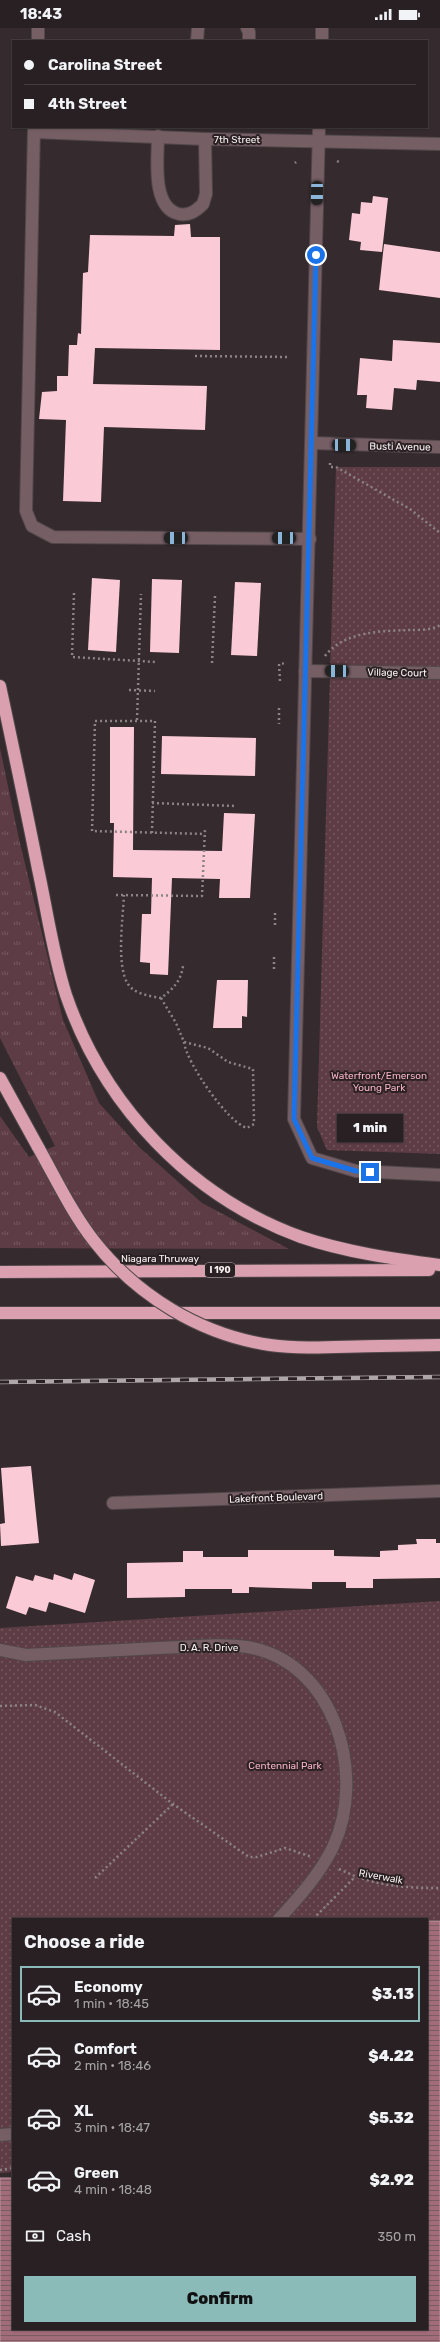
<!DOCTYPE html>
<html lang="en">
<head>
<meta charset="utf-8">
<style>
	body { margin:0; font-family:Rubik,sans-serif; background:#342d2f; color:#f1f3f6; height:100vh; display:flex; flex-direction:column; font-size:15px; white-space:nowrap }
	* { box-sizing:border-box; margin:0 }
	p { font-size:13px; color:#a5a3a5 }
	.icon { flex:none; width:22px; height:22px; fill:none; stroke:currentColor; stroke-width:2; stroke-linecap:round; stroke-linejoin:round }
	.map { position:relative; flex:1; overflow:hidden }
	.side { position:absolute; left:12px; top:1890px; width:416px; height:412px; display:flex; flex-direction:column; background:#282022; border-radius:0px; box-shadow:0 1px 3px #0004,0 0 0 1px #443e40 }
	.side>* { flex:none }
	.top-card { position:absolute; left:12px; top:12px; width:416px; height:88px; border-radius:0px; box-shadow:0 1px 3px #0004,0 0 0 1px #443e40; display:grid; align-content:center; height:88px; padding:0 12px; background:#282022 }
	.end { position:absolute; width:18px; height:18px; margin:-9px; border:5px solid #1a73e8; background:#fff; box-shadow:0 0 0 2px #fff }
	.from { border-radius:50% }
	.bubble { position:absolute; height:28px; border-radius:0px; background:#282022; box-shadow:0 1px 3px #0004,0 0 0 1px #443e40; font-size:13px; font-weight:800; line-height:28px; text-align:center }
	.car { position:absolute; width:12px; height:24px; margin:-12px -6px; border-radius:5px; box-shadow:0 0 3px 1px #0007; background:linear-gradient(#222 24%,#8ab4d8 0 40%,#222 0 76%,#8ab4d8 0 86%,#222 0) }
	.top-card b { display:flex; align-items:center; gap:14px; height:38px; font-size:15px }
	.top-card b+b { border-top:1px solid #443e40 }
	.top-card i { width:10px; height:10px; background:#f1f3f6 }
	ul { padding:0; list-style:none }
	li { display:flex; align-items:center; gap:12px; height:56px; margin:0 8px 6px; padding:0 4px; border:2px solid transparent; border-radius:0px }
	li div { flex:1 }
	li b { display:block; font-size:15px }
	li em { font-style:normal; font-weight:800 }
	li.current { border-color:#8bbbb9 }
	li>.icon { width:36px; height:36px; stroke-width:1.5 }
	h2 { padding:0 12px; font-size:18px; line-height:48px }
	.pay { display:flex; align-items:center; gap:10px; height:44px; padding:0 12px; font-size:15px }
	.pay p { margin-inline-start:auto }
	.cta { display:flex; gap:8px; margin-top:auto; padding:8px 12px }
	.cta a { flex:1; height:46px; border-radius:0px; background:#8bbbb9; color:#111; font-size:16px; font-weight:800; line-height:46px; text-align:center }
	.status { display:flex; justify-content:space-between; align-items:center; height:28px; padding:0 20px; background:#282022; direction:ltr }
	.status svg { height:11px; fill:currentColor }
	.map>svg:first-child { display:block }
	.grass { fill:url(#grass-tufts) }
	.park { fill:url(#park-dots) }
	.water { fill:url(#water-rules); stroke:#bc949f }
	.building { fill:#fbcad7 }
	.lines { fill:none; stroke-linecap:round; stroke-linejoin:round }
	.minor-casing { stroke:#50474a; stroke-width:14 }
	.highway-casing { stroke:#50474a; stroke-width:14 }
	.path { stroke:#8b8385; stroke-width:2.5; stroke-dasharray:2 3; stroke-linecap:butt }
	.minor { stroke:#765e65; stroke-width:12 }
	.highway { stroke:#daa0af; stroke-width:12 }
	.rail-casing { stroke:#aea6a8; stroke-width:4.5 }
	.rail { stroke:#2b2124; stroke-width:3; stroke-dasharray:9; stroke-linecap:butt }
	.highway-bridge-casing { stroke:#50474a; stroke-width:14; stroke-linecap:butt }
	.highway-bridge { stroke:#daa0af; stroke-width:12 }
	.route { stroke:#1a73e8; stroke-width:5 }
	.labels { text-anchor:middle; stroke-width:4; stroke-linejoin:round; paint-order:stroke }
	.shield { fill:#2b2124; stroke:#bab3b5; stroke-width:1 }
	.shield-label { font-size:9px; font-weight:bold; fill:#f8f2f3 }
	.street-label { font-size:10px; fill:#f8f2f3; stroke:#2b2124 }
	.park-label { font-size:10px; fill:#f6b2c4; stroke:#2b2124 }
</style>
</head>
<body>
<div class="status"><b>18:43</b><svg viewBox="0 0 49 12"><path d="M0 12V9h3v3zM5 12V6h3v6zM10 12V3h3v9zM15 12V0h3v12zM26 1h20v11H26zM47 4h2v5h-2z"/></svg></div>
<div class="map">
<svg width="440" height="2314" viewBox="0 0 440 2314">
	<defs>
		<pattern id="grass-tufts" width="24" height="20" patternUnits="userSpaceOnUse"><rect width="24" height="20" fill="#5e3c45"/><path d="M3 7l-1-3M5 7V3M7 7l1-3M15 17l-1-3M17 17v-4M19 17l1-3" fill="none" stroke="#765960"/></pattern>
		<pattern id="park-dots" width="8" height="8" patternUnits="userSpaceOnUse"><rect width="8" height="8" fill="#5e3c45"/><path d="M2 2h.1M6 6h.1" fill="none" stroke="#765960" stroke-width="1.8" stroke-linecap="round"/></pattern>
		<pattern id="water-rules" width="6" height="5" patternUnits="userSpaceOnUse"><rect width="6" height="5" fill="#a26c7b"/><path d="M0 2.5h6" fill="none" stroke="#7a5c64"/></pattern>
	</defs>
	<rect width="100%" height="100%" fill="#352b2e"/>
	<path class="grass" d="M0 720 19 811 63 992 99 1075 139 1119 202 1175 289 1221 0 1220V1088L29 1129 55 1118 0 1010Z"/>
	<g class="park">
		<path d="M336 439H440V1126L327 1122 317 1099Z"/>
		<path d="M440 1573V1892L13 1891V2144L0 2145V1600Z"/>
	</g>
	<path class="water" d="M427 1893H440V2314H0V2150H13V2301H427Z"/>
	<g class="building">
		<path d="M373 168 388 170 382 224 360 222 361 214 349 212 352 185 360 186 361 174 372 175Z"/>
		<path d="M190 196 191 209H220V322L95 320 93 356 207 358 205 402 104 399 101 474 63 473 66 392 39 391 42 364 57 363V348H68L69 317H77L78 305 81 306 83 245 88 244 90 207 174 208 175 197Z"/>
		<path d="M384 216 440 224V270L379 262Z"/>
		<path d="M393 312 440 315V354L417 352 416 362 394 360 392 382 366 380 367 367H357L360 330 392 333Z"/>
		<path d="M92 550 120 552 116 624 88 622Z"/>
		<path d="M152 551 182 552 179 625 150 624Z"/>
		<path d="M235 554 261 555 257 628 231 627Z"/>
		<path d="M110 699H134L133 822 222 823 224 785 255 786 250 870H219L220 851 172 850 168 947 150 946V935L140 934 142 886H151L152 850 113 849 114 795H110Z"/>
		<path d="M162 708 256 710 255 748 161 746Z"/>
		<path d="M217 952H248L247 989 242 988V1000H213Z"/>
		<path d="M31 1438 39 1515 1 1518 0 1496 5 1495 1 1440Z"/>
		<path d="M416 1511H436V1515H440V1550L373 1551V1560H346V1554H312V1561L249 1559V1565H232V1561H185V1569L127 1570V1535L183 1534V1523H203V1529H248V1522H334V1528L380 1529V1523L398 1522V1517L417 1516Z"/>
		<path d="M74 1545 95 1552 85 1585 49 1574 46 1584 29 1579 26 1587 6 1580 16 1548 33 1553 35 1547 53 1552 54 1546 72 1552Z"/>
	</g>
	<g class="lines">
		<g class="minor-casing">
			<g id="minor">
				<path d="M247 0 249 4V13"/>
				<path d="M38 13V0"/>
				<path d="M197 13 198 0"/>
				<path d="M322 13V0"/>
				<path d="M34 99 26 483 32 498 53 509 310 511"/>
				<path d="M319 99 294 1091 312 1130 356 1143 440 1147"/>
				<path d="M34 104 205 111 440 116"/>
				<path d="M158 108C158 129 151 180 179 186 189 188 196 183 203 176L206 166 205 111"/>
				<path d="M312 415 440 419"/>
				<path d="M305 643 440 645"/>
				<path d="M113 1475 440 1463"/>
				<path d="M0 1622 26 1627C71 1625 115 1622 159 1620 188 1619 218 1615 247 1619 335 1633 367 1747 333 1819 320 1846 299 1869 279 1891"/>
				<path d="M0 2107 13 2106"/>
			</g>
		</g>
		<g class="highway-casing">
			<g id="highway">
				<path d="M0 658C13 719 26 780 38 841 47 882 53 927 66 967 104 1078 191 1169 301 1209 345 1224 394 1231 440 1237"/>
				<path d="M0 1050 38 1119"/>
				<path d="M0 1244 429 1242"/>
				<path d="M0 1285H440"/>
				<path d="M380 1318 440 1317"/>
			</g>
		</g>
		<g class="path">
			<path d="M337 133 339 134"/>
			<path d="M295 135 296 134"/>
			<path d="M195 328 290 329"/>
			<path d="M330 435V439H336L410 481 440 505"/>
			<path d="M74 565 72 629 156 634"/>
			<path d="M325 628C344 603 382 603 410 602 419 602 433 602 440 597"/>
			<path d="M212 635 215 568"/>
			<path d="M280 653 279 636 287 635"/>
			<path d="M129 662 155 663"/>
			<path d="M279 680V696"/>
			<path d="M137 692 141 566"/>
			<path d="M152 775 236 778"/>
			<path d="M152 805 155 693H95L92 803 205 806"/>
			<path d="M116 867 202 868 205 801"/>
			<path d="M124 867C123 889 116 938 128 956 134 966 150 968 161 970 173 961 181 953 183 938"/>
			<path d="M275 897V882"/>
			<path d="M274 941V927"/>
			<path d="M161 970 176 995 184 1014 208 1020 228 1034 253 1041 254 1096 247 1100C228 1095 186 1034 184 1014"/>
			<path d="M0 1678 35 1677 55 1684 173 1776 249 1829H257L285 1820 312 1829"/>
			<path d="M339 1841C374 1858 402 1860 440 1860"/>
			<path d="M95 1850 173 1776"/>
			<path d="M313 1891 355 1849"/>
			<path d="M0 2142 13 2140"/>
		</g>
		<use href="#minor" class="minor"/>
		<use href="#highway" class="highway"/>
		<g class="rail-casing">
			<path id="rail" d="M0 1354 440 1349"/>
		</g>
		<use href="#rail" class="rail"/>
		<g class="highway-bridge-casing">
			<path id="highway-bridge" d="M38 1119C56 1151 72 1185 94 1213 137 1268 201 1307 270 1317 306 1322 344 1318 380 1318"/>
		</g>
		<use href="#highway-bridge" class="highway-bridge"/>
	</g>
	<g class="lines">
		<path class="route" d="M316 227 294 1091 312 1130 356 1143 370 1144"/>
	</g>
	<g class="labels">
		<rect class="shield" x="205" y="1235" width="30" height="14" rx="3"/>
		<g class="shield-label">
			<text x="220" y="1245">I 190</text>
		</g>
		<g class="street-label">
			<text x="237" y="115">7th Street</text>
			<text transform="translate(400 418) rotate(1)" y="4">Busti Avenue</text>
			<text transform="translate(397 644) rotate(1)" y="4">Village Court</text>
			<text x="160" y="1234">Niagara Thruway</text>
			<text transform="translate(276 1469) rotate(-2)" y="4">Lakefront Boulevard</text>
			<text x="209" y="1623">D. A. R. Drive</text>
			<text transform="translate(381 1848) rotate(10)" y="4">Riverwalk</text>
		</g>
		<g class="park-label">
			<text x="379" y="1051">Waterfront/Emerson<tspan x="379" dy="12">Young Park</tspan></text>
			<text x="285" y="1741">Centennial Park</text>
		</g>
	</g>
</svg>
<i class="end from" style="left:316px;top:227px"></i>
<i class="end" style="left:370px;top:1144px"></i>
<div class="bubble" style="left:337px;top:1086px;width:66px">1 min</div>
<i class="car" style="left:317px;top:165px;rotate:181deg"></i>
<i class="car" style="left:344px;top:417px;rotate:91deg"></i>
<i class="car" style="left:176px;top:510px;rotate:270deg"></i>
<i class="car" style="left:284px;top:510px;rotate:270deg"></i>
<i class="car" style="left:337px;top:643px;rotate:271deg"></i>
<div class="top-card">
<b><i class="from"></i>Carolina Street</b>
<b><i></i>4th Street</b>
</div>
<section class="side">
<h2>Choose a ride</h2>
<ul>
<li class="current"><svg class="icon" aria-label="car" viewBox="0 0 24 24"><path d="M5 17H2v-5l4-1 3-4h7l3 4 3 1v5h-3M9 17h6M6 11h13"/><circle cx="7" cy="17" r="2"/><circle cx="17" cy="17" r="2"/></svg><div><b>Economy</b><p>1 min · 18:45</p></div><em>$3.13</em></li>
<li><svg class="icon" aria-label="car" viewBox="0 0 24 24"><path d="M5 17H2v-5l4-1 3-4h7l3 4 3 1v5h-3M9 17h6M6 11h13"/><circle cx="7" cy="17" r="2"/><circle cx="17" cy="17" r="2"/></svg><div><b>Comfort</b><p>2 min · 18:46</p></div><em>$4.22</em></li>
<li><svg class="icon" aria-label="car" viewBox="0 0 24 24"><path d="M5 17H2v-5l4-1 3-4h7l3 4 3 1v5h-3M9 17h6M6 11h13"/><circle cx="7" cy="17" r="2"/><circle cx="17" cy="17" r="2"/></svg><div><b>XL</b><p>3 min · 18:47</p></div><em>$5.32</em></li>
<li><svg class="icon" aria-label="car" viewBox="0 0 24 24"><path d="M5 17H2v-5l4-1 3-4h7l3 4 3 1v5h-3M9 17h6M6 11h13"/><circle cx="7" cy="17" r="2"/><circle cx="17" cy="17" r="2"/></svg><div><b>Green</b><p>4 min · 18:48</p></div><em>$2.92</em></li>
</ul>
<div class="pay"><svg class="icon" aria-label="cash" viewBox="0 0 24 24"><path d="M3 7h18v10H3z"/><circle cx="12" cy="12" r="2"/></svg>Cash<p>350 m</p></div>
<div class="cta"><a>Confirm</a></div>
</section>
</div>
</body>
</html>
